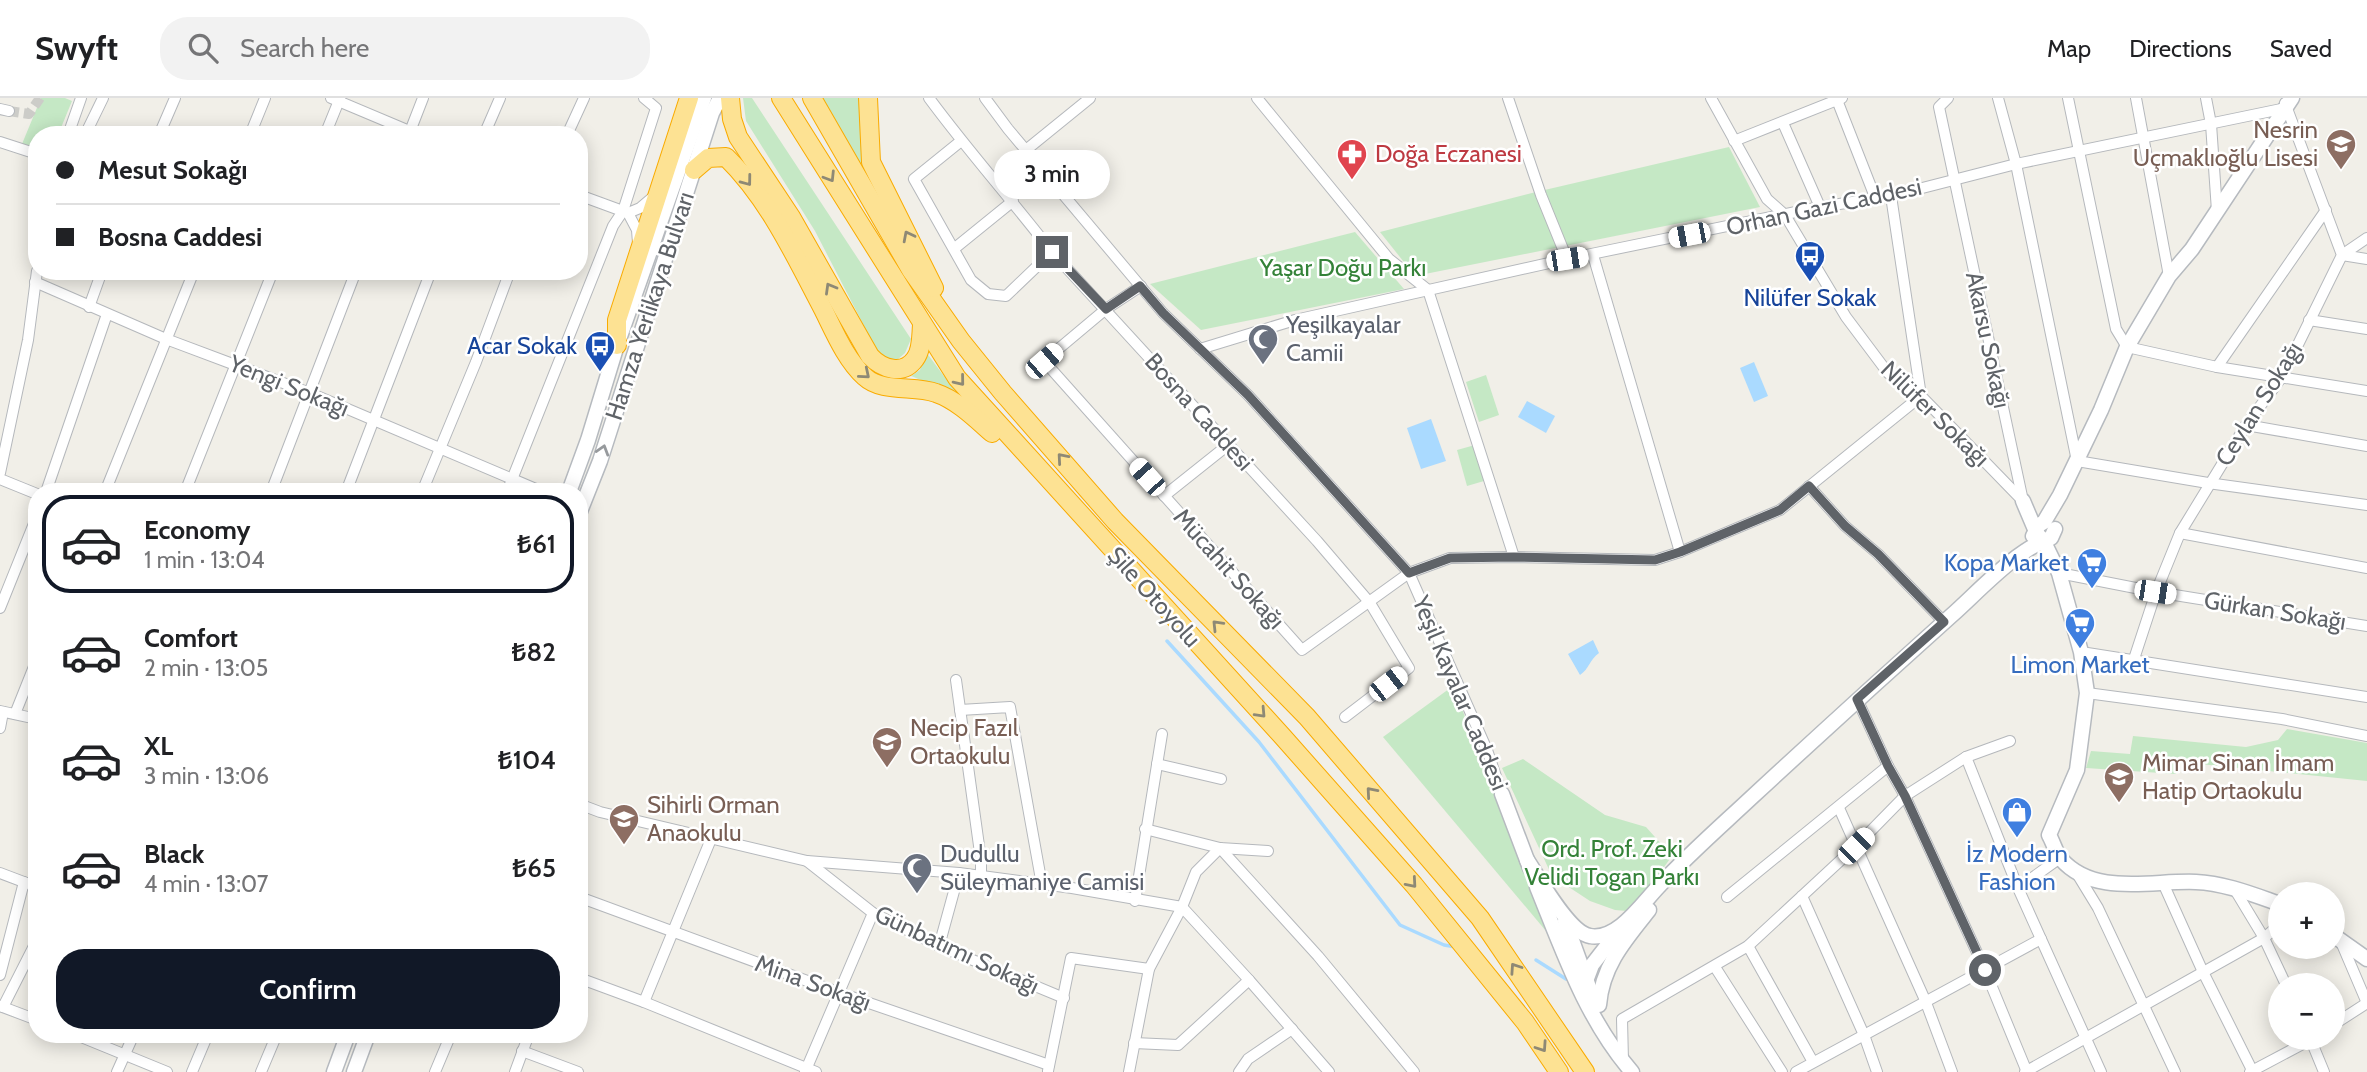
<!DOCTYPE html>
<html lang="en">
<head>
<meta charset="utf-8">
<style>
	body { margin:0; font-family:Cabin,sans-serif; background:#f2f2f2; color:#202124; height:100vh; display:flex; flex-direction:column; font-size:26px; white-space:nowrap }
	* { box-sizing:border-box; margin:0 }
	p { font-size:23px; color:#757577 }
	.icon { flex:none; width:38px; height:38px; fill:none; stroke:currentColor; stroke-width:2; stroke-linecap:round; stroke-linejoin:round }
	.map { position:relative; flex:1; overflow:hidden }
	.sheet { position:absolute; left:28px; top:385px; width:560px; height:560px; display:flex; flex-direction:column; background:#fff; border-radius:28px; box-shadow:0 4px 18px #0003 }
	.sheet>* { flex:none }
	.top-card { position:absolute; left:28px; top:28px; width:560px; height:154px; border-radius:28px; box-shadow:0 4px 18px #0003; display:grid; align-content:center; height:154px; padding:0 28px; background:#fff }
	.controls { position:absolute; left:2268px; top:784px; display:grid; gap:14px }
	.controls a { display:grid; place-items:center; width:77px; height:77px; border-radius:50%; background:#fff; box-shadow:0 4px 18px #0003; font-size:35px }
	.end { position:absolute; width:32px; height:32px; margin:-16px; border:9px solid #5f6368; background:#fff; box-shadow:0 0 0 4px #fff }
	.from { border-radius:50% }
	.bubble { position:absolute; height:49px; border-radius:24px; background:#fff; box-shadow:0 4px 18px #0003; font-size:23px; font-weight:600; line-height:49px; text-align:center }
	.car { position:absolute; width:21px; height:42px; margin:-21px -10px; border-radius:9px; box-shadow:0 0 5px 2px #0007; background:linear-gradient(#fff 24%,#345 0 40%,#fff 0 76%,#345 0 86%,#fff 0) }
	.top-card b { display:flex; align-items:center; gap:24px; height:66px; font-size:26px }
	.top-card b+b { border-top:2px solid #e0e0e0 }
	.top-card i { width:18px; height:18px; background:#202124 }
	ul { padding:12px 0 0; list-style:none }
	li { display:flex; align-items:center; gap:21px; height:98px; margin:0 14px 10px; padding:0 14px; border:4px solid transparent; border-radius:28px }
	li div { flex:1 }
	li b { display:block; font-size:26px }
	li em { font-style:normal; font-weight:600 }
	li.current { border-color:#111827 }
	li>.icon { width:63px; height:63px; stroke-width:1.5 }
	.cta { display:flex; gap:14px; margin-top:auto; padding:14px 28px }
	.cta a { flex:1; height:80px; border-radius:28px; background:#111827; color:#fff; font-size:28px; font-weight:600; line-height:80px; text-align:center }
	header { display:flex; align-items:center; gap:42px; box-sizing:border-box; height:98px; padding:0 35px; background:#fff; border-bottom:2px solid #e0e0e0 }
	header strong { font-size:33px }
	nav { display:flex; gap:38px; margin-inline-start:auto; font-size:24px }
	.search { width:490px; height:63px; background:#f2f2f2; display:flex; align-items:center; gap:18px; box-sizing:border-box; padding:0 24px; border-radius:28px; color:#757577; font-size:26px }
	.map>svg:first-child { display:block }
	.green { fill:#c5e8c5 }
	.water { fill:#aadaff }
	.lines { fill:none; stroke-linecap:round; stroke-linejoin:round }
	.stream { stroke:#aadaff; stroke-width:3.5 }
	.street-tunnel { stroke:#ccccc8; stroke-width:10; stroke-dasharray:10 5; stroke-linecap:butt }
	.street-casing { stroke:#b5b8bc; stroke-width:12 }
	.secondary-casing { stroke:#b6babf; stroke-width:17 }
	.highway-casing { stroke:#f9ab00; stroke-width:20 }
	.street { stroke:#fff; stroke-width:10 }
	.secondary { stroke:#fff; stroke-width:14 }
	.highway { stroke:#fde293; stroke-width:18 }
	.oneway { stroke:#8e8975 }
	.oneway2 { stroke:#979a9d }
	.route { stroke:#5f6368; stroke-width:9 }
	.labels { text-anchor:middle; stroke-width:5; stroke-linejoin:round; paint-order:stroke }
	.education-label { font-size:24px; fill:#785e54; stroke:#fff; text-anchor:start }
	.health-label { font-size:24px; fill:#be3a42; stroke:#fff; text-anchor:start }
	.street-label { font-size:24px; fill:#5f6368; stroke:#fff }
	.park-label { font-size:24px; fill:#348238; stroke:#fff }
	.transit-label { font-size:24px; fill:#164399; stroke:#fff }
	.worship-label { font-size:24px; fill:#5b616d; stroke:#fff; text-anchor:start }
	.shop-label { font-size:24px; fill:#366cbe; stroke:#fff }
</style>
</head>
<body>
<header>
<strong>Swyft</strong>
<div class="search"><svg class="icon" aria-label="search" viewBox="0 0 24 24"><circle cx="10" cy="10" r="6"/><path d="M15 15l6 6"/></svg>Search here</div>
<nav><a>Map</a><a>Directions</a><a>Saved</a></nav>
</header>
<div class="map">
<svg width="2367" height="974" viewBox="0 0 2367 974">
	<rect width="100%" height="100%" fill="#f1efe8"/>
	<g class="green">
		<path d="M41 0H65L72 3 58 37H37V52L22 46Z"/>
		<path d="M743 0H752L911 241 905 255 896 263H890L878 255 815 133 746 23Z"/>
		<path d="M821 0H859L865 73Z"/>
		<path d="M1729 49 1760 109 1415 178 1380 134 1536 94Z"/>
		<path d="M1355 134 1404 191 1201 232 1150 186Z"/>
		<path d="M926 254 958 297 911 278 920 272Z"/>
		<path d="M1486 277 1499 317 1479 324 1466 284Z"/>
		<path d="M1475 347 1484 383 1467 388 1457 352Z"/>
		<path d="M1453 588 1551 839 1383 639Z"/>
		<path d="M2287 631 2367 645V683L2180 664 2176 676 2086 670 2091 653 2130 656 2133 638 2246 649 2278 642Z"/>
		<path d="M1523 661 1605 717 1646 729 1672 758 1636 808 1627 813 1615 812 1590 803 1552 778 1502 670Z"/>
	</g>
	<g class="water">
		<path d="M1754 264 1768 298 1754 304 1740 270Z"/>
		<path d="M1527 303 1555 318 1546 335 1518 319Z"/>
		<path d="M1431 321 1446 363 1421 371 1407 330Z"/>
		<path d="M1593 542 1599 555C1590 561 1589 571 1580 577L1568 556Z"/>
	</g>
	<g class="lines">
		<g class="stream">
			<path d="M1167 543 1259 644 1400 827 1444 847 1456 849"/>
			<path d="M1536 862 1566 881"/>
		</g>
		<path class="street-tunnel" d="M9 13 29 16 40 0"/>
		<g class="street-casing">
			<g id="street">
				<path d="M331 0 419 37"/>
				<path d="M929 0C968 53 1012 102 1052 154L1317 443 1370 505 1409 570 1345 619"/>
				<path d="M985 0 1008 31 1163 215 1248 297 1409 475 1487 652 1502 696"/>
				<path d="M1257 0 1389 161 1428 192 1514 459"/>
				<path d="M1508 0 1541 97 1567 161"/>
				<path d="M1711 0 1767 101 1785 117 1846 219 1888 275 1921 298 2023 403"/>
				<path d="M1948 0 1939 9 2023 403"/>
				<path d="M1998 0 2016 66 2077 363 2208 385 2367 407"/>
				<path d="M2068 0 2116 231 2127 249 2217 269 2367 293"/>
				<path d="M2136 0 2169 178"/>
				<path d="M2206 0 2211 26 2217 113"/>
				<path d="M1837 2 1875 99"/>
				<path d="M0 11 9 13"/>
				<path d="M1783 25 1820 109"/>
				<path d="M409 36 423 0"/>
				<path d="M68 37 81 0"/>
				<path d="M85 37 103 0"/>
				<path d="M159 37 175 0"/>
				<path d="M250 37 265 0"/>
				<path d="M325 37 340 0"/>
				<path d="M484 37 500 0"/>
				<path d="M567 37 584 0"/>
				<path d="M961 43 914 81 971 182 988 196 1006 198 1052 154"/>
				<path d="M1734 43 1842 0"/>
				<path d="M0 44 37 56"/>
				<path d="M1026 52 1090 0"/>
				<path d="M579 97 628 115"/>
				<path d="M638 145 637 132 628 115 640 110 653 99"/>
				<path d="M955 150 1013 103"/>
				<path d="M1593 157 1680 454"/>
				<path d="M2342 157 2367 140"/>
				<path d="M2342 157 2367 161"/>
				<path d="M35 184 166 241 310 295 543 394"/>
				<path d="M1141 188 1106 211 1044 263 1302 552 1409 475 1450 460 1514 459 1655 462 1680 454 1780 412 1921 298 1891 98"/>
				<path d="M89 209 102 173"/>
				<path d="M2309 222 2367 231"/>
				<path d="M1200 251 1295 222 1567 161 1820 109 1891 98 2016 66 2286 10"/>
				<path d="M2217 269 2326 112"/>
				<path d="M2246 327 2367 348"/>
				<path d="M0 375 28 242 37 173"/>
				<path d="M0 381 37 396"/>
				<path d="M1809 388 1845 428 1878 456 1944 524"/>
				<path d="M46 394 107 216"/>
				<path d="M105 394 194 173"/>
				<path d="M185 394 273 173"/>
				<path d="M271 394 356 173"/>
				<path d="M346 394 431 173"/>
				<path d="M422 394 476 264 510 173"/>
				<path d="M507 394 613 128 623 113 656 10 644 0"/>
				<path d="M1164 398 1228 347"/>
				<path d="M2180 435 2367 470"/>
				<path d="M2059 475 2156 494 2367 528"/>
				<path d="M0 510 37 418"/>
				<path d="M2081 554 2367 599"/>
				<path d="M2134 561 2156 494 2180 435 2246 327 2282 279 2342 157 2285 5"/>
				<path d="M956 582 981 762V779"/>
				<path d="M2087 595 2282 621 2367 638"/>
				<path d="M1857 601 1888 668 1905 698 1985 872 2027 974"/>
				<path d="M960 612 1010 609 1042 787"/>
				<path d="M0 613 37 621"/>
				<path d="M15 616 37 561"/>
				<path d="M0 630 3 614"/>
				<path d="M1966 659 2018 790"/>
				<path d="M1157 666 1221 681"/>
				<path d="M579 706 600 714 807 763 873 815 939 848 1064 900"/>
				<path d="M1839 710 1925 902 1952 974"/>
				<path d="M1145 731 1220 750 1268 753"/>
				<path d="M1220 750 1318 858 1414 974"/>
				<path d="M2060 760 2018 790 2101 974"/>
				<path d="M807 763 959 775 1072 790 1182 809 1249 882 1329 974"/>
				<path d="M2076 774 2098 810 2175 974"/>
				<path d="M0 775 37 789"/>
				<path d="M2163 785 2203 874 2253 974"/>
				<path d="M2235 792 2264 840 2286 887"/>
				<path d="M1802 798 1864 937 1877 974"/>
				<path d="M579 799 840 895 1049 967"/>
				<path d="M1727 799 1888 668"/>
				<path d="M1135 803 1162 636"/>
				<path d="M2341 844 2367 905"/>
				<path d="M939 848 959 775"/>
				<path d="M1748 848 1813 964"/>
				<path d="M1715 869 1782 974"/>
				<path d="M0 877 24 784"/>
				<path d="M579 880 644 904 816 974"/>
				<path d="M644 904 711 741"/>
				<path d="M0 908 37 922"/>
				<path d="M3 909 37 842"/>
				<path d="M2333 927 2367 905"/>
				<path d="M74 936 167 974"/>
				<path d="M2310 940 2324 974"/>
				<path d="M1134 945 1178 947 1249 882"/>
				<path d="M522 953 578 974"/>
				<path d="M1623 963 1622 921 1748 848 1856 748 1905 698 1966 659 2010 643"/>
				<path d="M1048 973 1071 860 1149 871"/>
				<path d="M117 974 134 936"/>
				<path d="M192 974 208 936"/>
				<path d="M261 974 277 936"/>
				<path d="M435 974 451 936"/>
				<path d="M515 974 529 936"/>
				<path d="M805 974 873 815"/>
				<path d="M1129 974 1149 871 1182 809 1196 774 1220 750"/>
				<path d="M1239 974 1248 961 1292 931"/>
				<path d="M1796 974 2041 841"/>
				<path d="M2025 974 2264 840 2280 826"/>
				<path d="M2250 974 2314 940"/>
			</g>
		</g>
		<g class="secondary-casing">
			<g id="secondary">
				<path d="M569 394 588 342 617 247 704 0"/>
				<path d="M2023 403 2037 436 2043 442 2059 475 2081 554 2087 595 2077 672 2049 737C2053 744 2056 755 2061 761 2094 799 2152 782 2196 784 2224 785 2254 797 2280 806"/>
				<path d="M579 416 600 363 712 15 720 0"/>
				<path d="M2033 438 2039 427 2044 424 2060 397 2101 312 2127 249 2169 178 2192 151 2292 0"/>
				<path d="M1502 696 1530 770"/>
				<path d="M1527 762C1539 780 1569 835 1590 838 1618 843 1643 804 1660 787 1689 756 1721 728 1752 699 1818 638 1885 577 1952 517 1979 493 2017 451 2051 440L2055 431"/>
				<path d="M1537 789C1563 853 1586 921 1632 974"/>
				<path d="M1565 823 1590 892 1597 905"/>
				<path d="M2333 837 2367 861"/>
				<path d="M1586 883 1592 867 1620 831"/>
				<path d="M1599 907C1602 868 1625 842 1649 812"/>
				<path d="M334 974 348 936"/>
				<path d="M354 974 368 936"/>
			</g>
		</g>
		<g class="highway-casing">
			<g id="highway">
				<path d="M730 0 732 21 738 39 791 119 870 258C882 271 903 278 915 261 922 252 921 238 922 227"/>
				<path d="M781 0 957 280 1283 639 1414 787 1525 924 1559 974"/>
				<path d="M812 0 911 172 961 243 1003 295 1115 423 1307 619 1480 820 1585 974"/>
				<path d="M868 0 871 64 934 190"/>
				<path d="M694 72 708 60 726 59C769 101 795 158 823 211 834 233 846 262 865 279 882 295 915 287 936 295 957 302 976 321 992 335"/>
				<path d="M617 247V222L689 0"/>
			</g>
		</g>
		<use href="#street" class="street"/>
		<use href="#secondary" class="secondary"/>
		<use href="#highway" class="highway"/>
	</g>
	<defs><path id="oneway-chevron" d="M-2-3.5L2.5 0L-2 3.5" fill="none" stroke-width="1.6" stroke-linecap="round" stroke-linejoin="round" transform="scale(1.75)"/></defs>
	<g class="oneway">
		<use href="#oneway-chevron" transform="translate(830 79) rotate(58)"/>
		<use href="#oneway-chevron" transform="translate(747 83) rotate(53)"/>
		<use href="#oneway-chevron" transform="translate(908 138) rotate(-117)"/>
		<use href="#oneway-chevron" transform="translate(830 190) rotate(-120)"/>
		<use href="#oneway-chevron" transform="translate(865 276) rotate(40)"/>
		<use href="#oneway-chevron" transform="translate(960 283) rotate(51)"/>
		<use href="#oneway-chevron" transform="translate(1062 360) rotate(-131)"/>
		<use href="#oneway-chevron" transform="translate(1217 527) rotate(-134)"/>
		<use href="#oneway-chevron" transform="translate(1261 615) rotate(47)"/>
		<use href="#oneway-chevron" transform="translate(1371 694) rotate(-131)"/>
		<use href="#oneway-chevron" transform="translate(1412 785) rotate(49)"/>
		<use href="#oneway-chevron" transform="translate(1515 870) rotate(-124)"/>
		<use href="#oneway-chevron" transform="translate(1542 949) rotate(56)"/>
	</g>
	<use class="oneway2" href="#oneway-chevron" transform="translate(603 352) rotate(-73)"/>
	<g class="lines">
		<path class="route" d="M1052 154 1106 211 1140 188 1163 215 1248 297 1409 475 1450 460 1514 459 1655 462 1680 454 1780 412 1809 388 1845 428 1878 456 1944 524 1857 601 1888 668 1905 698 1985 872"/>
	</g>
	<defs>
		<g id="school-pin" transform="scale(1.575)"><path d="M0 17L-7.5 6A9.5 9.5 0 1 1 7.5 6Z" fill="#8d6e63" stroke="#fff"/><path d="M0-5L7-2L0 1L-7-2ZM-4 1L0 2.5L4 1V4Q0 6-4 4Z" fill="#fff"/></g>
		<g id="pharmacy-pin" transform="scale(1.575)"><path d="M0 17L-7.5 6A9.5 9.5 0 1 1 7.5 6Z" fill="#e0444e" stroke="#fff"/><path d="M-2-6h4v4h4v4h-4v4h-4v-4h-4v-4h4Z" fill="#fff"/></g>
		<g id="bus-pin" transform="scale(1.575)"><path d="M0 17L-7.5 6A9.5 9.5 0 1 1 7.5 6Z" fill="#1a4fb4" stroke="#fff"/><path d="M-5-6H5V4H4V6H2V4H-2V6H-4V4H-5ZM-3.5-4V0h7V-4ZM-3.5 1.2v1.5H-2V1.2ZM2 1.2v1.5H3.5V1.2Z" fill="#fff"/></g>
		<g id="mosque-pin" transform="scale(1.575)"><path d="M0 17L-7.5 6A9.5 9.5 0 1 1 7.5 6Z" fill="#6b7280" stroke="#fff"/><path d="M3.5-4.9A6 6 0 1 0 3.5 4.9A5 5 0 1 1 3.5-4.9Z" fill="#fff"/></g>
		<g id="supermarket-pin" transform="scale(1.575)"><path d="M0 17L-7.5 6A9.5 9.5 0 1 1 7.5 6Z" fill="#3f7fe0" stroke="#fff"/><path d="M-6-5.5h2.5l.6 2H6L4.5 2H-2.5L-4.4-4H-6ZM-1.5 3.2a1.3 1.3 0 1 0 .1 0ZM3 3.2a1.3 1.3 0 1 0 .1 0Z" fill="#fff"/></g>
		<g id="shop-pin" transform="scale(1.575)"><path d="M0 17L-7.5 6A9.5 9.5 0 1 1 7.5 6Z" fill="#3f7fe0" stroke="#fff"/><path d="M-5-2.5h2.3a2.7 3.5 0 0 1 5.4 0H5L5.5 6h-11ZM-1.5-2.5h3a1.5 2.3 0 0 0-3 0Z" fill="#fff"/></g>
	</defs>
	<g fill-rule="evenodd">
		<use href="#school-pin" x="2341" y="46"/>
		<use href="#pharmacy-pin" x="1352" y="56"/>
		<use href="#bus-pin" x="1810" y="158"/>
		<use href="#mosque-pin" x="1263" y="241"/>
		<use href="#bus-pin" x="600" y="248"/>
		<use href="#supermarket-pin" x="2092" y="465"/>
		<use href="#supermarket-pin" x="2080" y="525"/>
		<use href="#school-pin" x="887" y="644"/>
		<use href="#school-pin" x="2119" y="679"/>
		<use href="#shop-pin" x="2017" y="714"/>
		<use href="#school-pin" x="624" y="721"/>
		<use href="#mosque-pin" x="917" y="770"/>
	</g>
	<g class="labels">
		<g class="education-label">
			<text x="2318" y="40" text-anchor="end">Nesrin<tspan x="2318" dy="28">Uçmaklıoğlu Lisesi</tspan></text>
			<text x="910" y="638">Necip Fazıl<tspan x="910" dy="28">Ortaokulu</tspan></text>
			<text x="2142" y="673">Mimar Sinan İmam<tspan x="2142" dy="28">Hatip Ortaokulu</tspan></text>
			<text x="647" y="715">Sihirli Orman<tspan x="647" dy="28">Anaokulu</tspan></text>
		</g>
		<g class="health-label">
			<text x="1375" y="64">Doğa Eczanesi</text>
		</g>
		<g class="street-label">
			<text transform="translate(1824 109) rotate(-12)" y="8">Orhan Gazi Caddesi</text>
			<text transform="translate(650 208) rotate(-72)" y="8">Hamza Yerlikaya Bulvarı</text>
			<text transform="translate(1988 242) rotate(78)" y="8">Akarsu Sokağı</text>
			<text transform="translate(289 288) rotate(22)" y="8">Yengi Sokağı</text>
			<text transform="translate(2259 306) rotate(-58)" y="8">Ceylan Sokağı</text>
			<text transform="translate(1199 314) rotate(48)" y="8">Bosna Caddesi</text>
			<text transform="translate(1935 316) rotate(44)" y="8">Nilüfer Sokağı</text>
			<text transform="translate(1229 471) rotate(48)" y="8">Mücahit Sokağı</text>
			<text transform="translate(1154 499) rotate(48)" y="8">Şile Otoyolu</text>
			<text transform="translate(2275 513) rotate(9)" y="8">Gürkan Sokağı</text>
			<text transform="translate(1460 595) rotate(67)" y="8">Yeşil Kayalar Caddesi</text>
			<text transform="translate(957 852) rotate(25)" y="8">Günbatımı Sokağı</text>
			<text transform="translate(813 885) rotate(20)" y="8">Mina Sokağı</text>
		</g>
		<g class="park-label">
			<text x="1343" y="178">Yaşar Doğu Parkı</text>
			<text x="1612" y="759">Ord. Prof. Zeki<tspan x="1612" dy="28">Velidi Togan Parkı</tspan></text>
		</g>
		<g class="transit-label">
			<text x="1810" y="208">Nilüfer Sokak</text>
			<text x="577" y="256" text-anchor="end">Acar Sokak</text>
		</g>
		<g class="worship-label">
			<text x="1286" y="235">Yeşilkayalar<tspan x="1286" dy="28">Camii</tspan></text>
			<text x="940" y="764">Dudullu<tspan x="940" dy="28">Süleymaniye Camisi</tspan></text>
		</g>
		<g class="shop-label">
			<text x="2069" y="473" text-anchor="end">Kopa Market</text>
			<text x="2080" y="575">Limon Market</text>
			<text x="2017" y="764">İz Modern<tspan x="2017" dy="28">Fashion</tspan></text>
		</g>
	</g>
</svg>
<div class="controls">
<a>+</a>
<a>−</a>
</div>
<i class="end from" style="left:1985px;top:872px"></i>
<i class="end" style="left:1052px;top:154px"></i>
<div class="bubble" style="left:994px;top:52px;width:116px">3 min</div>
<i class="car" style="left:1689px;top:137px;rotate:259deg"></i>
<i class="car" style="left:1567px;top:161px;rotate:81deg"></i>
<i class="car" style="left:1044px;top:263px;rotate:49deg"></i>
<i class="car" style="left:1147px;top:379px;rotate:318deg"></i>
<i class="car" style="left:2155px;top:494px;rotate:99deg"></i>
<i class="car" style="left:1388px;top:586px;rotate:52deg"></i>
<i class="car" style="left:1856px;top:748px;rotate:45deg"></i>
<div class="top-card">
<b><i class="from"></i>Mesut Sokağı</b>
<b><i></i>Bosna Caddesi</b>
</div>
<section class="sheet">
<ul>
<li class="current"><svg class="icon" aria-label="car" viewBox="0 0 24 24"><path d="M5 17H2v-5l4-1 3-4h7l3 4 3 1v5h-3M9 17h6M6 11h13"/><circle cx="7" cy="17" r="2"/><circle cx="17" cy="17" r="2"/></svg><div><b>Economy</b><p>1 min · 13:04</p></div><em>₺61</em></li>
<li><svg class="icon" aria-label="car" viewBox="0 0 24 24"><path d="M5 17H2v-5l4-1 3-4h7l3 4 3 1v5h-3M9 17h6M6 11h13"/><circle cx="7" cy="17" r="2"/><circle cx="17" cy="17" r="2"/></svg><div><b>Comfort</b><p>2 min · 13:05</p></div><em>₺82</em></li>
<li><svg class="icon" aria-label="car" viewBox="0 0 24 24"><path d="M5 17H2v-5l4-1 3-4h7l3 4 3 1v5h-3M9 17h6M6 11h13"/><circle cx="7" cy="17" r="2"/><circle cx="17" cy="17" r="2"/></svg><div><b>XL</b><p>3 min · 13:06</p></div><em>₺104</em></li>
<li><svg class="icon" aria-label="car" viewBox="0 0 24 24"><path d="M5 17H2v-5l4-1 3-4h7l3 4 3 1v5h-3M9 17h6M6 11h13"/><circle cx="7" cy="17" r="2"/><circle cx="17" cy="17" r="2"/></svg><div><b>Black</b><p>4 min · 13:07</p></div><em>₺65</em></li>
</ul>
<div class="cta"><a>Confirm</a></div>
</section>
</div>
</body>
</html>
